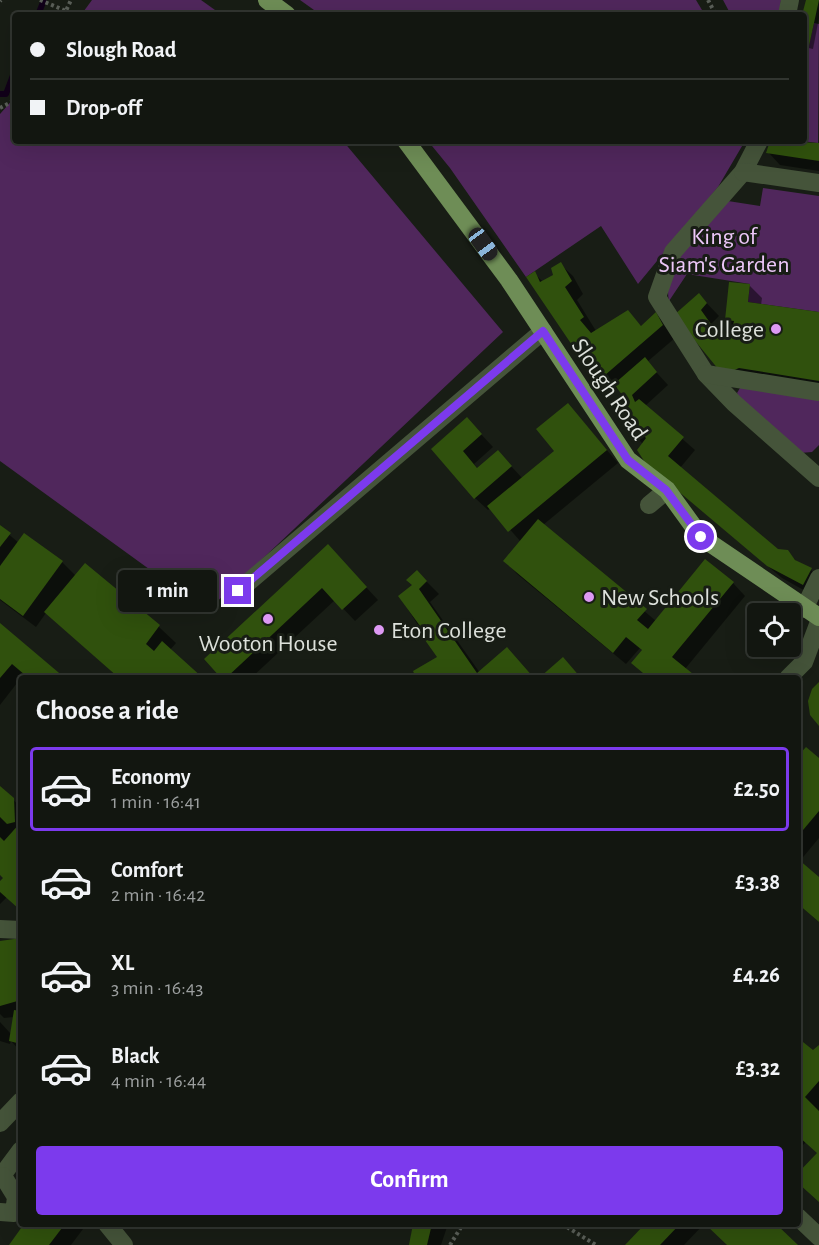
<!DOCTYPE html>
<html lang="en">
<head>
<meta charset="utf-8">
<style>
	body { margin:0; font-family:"Alegreya Sans",sans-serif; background:#1f231e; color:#f1f3f6; height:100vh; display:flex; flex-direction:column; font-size:22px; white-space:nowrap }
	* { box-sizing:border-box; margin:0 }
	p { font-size:20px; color:#9c9f9f }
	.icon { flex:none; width:33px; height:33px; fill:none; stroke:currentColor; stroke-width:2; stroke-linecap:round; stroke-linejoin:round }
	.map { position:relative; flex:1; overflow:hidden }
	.details { position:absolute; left:18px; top:675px; width:783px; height:552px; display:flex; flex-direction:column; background:#121610; border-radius:6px; box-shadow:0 6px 24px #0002,0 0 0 2px #313530 }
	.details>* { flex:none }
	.banner { position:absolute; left:12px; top:12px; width:795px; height:132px; border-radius:6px; box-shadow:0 6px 24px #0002,0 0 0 2px #313530; display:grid; align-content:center; height:132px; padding:0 18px; background:#121610 }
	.tools { position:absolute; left:747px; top:603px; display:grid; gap:12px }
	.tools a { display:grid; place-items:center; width:54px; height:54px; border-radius:6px; background:#121610; box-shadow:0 6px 24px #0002,0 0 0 2px #313530; font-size:30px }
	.end { position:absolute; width:27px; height:27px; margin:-14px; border:8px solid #7c3aed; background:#fff; box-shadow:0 0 0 3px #fff }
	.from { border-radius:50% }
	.bubble { position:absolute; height:42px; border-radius:6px; background:#121610; box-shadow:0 6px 24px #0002,0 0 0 2px #313530; font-size:20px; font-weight:600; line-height:42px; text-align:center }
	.car { position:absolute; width:18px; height:36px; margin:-18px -9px; border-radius:8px; box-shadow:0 0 4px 2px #0007; background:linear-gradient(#222 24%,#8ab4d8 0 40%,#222 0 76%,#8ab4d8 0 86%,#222 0) }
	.banner b { display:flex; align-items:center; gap:21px; height:57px; font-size:22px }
	.banner b+b { border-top:2px solid #313530 }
	.banner i { width:15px; height:15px; background:#f1f3f6 }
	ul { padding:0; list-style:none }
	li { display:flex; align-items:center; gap:18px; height:84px; margin:0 12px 9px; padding:0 6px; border:3px solid transparent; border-radius:6px }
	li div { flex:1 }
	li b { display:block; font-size:22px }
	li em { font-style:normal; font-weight:600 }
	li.current { border-color:#7c3aed }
	li>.icon { width:54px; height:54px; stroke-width:1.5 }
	h2 { padding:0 18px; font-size:27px; line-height:72px }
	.primary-button { display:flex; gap:12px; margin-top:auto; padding:12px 18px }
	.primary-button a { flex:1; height:69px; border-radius:6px; background:#7c3aed; color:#fff; font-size:24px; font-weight:600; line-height:69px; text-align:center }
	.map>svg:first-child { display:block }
	.green { fill:#50275c }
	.shadow { fill:#0007 }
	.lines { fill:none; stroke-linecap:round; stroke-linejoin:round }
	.stream { stroke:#110019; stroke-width:6 }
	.building { fill:#30510d }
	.path { stroke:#5a5f58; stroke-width:4; stroke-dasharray:3 3; stroke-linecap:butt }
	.minor { stroke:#45543a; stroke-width:18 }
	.major { stroke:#6e8d56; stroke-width:18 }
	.route { stroke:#7c3aed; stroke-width:8 }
	.poi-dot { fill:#dd99f3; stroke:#181d15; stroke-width:2 }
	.labels { text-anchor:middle; stroke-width:6; stroke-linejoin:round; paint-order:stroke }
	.park-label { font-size:24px; fill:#edc7f9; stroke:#181d15 }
	.poi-label { font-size:24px; fill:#dde1db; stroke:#181d15; text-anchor:start }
	.street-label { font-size:24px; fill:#dde1db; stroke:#181d15 }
</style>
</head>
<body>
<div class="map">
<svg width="819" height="1245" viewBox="0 0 819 1245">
	<rect width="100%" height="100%" fill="#181d15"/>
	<g class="green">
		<path d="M92 0H201L222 15H81Z"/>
		<path d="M300 0H696L705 15H321Z"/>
		<path d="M723 0H781L779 15H731Z"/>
		<path d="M814 23 819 24 818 143 802 141H804V45H809Z"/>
		<path d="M15 97V141H343L503 332 207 611 0 461V114Z"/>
		<path d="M428 141H745L718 187 638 284 601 226 526 277 450 168Z"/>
		<path d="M763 188 819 196V312L748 302 750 284 687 274 669 301C661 263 706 227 728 201L760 206Z"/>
		<path d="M743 383 819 395V445L812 452 800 453 740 399 737 393Z"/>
	</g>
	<g class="shadow">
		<path d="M807 0H819V18L813 49 804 47 803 15Z"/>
		<path d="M772 141 819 145V171L780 165 768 152Z"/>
		<path d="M560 264 573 276 583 294 577 300 596 331 628 312 642 327 656 314 668 326 675 338 647 362 668 385 645 406 695 450 680 468 777 550 787 551 799 564 811 570 819 577 816 597 782 578 661 476 643 444 629 430 625 397 618 387 611 394 598 381 528 277 534 273 543 282 554 275Z"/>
		<path d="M750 286 762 298 761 305 819 314V390L737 387 676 315 699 295 719 316 712 323 724 340 732 341 734 327 726 319Z"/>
		<path d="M568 405 618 463 543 525 656 621 733 583 745 596 685 669 695 678H649L633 663 643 651 640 648 626 664 517 574 505 561 521 542 491 508 488 510 475 498 433 449 479 432 493 447 474 464 478 469 498 452 523 479 556 451Z"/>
		<path d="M0 527 19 543 62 562 76 576 85 565 159 627 176 643 170 650 201 678H119L46 613 36 627 0 600Z"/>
		<path d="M340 559 378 600 355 621 335 600 251 678H223Z"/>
		<path d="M417 572 439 594 430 602 480 673 534 678H418L439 658 400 597 414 586Z"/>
		<path d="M0 625 63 678H21L0 705Z"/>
		<path d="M798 759 819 760V838L799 862 819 879V922L798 904Z"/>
		<path d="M0 788 21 807V910L7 897 0 904V884L5 878 0 874Z"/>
		<path d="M21 941V1052L11 1041 10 1044 0 1041V1022L11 1034 14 1017 4 1018 0 1014V943Z"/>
		<path d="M798 1040 813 1052 819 1047V1201L798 1181V1175L818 1153 806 1142 798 1150Z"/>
		<path d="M26 1224H79L83 1229 71 1245H11Z"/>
		<path d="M320 1224H331L327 1229Z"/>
		<path d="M414 1224H448L441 1245H411Z"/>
		<path d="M647 1224H704L684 1245H627Z"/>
	</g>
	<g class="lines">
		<g class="stream">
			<path d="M38 15 44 0"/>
			<path d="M0 94H6L15 70"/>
		</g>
	</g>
	<g class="building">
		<path d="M806 0H819L809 46 804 45V15H802Z"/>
		<path d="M770 141 819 143V161L766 153Z"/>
		<path d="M561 262 572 281 565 287 584 317 580 320 591 333 628 310 641 326 656 312 663 325 597 382 526 277 535 271 540 282 553 275 551 268Z"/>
		<path d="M729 282 750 284 748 302 819 312V381L739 368 723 375 674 315 699 293 707 303 701 310 721 338 730 339 734 321 725 320Z"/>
		<path d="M645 357 657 372 632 395 635 402 639 399 684 437 668 456 778 549 788 550 795 560 812 568 803 585 767 566 646 464 637 450 646 438 635 427 628 431 611 405 623 396 614 384Z"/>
		<path d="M568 403 607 450 508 532 487 506 554 451 536 429Z"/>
		<path d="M467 417 482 434 463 451 477 468 498 450 512 466 474 499 431 449Z"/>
		<path d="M538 519 647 609 637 620 648 629 705 559 734 582 672 657 698 678H649L631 663 642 650 626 637 613 653 503 561Z"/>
		<path d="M0 525 11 533 0 547Z"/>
		<path d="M24 533 63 561 23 616 0 599V566Z"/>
		<path d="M328 544 367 587 342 610 322 588 226 678H221L204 659Z"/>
		<path d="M85 563 160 625 146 644 154 651 162 641 203 678H119L44 612Z"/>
		<path d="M417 570 427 581 419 589 477 673 507 647 534 678H416L413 671 437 657 420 633 423 630 398 596 412 585 406 580Z"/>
		<path d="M0 623 65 678H22L25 675 12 664 0 678Z"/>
		<path d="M563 657 581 678H539Z"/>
		<path d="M819 682V726L810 715 808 701 812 689Z"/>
		<path d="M806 747 819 758V811L798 836V756Z"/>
		<path d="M0 786 14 798 15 822 7 824 0 817Z"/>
		<path d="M21 822V907L19 909 0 892V881L3 878 0 875V837L4 841Z"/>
		<path d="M798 859 819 877V922L798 904Z"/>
		<path d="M21 938V1000L0 1006V941Z"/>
		<path d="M14 1010 21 1011V1044L9 1041Z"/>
		<path d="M798 1038 813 1050 819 1045V1081L805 1097 819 1111V1202L798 1183V1173L817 1153 798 1136Z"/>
		<path d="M24 1224H65L49 1245H9Z"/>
		<path d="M413 1224H432L427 1245H409Z"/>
		<path d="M645 1224H680L660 1245H625Z"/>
		<path d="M705 1224H776L798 1245H727Z"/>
	</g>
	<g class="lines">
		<g class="path">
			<path d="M40 0 66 11"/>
			<path d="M708 0 716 15"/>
			<path d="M0 1 1 0"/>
			<path d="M64 15 71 0"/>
			<path d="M0 108 15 100"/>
			<path d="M562 1224 596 1245"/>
			<path d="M450 1245 463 1224"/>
		</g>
		<g class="minor">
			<path d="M787 15 790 0"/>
			<path d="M759 141 743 172 673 252 657 297 706 374 734 403 819 478"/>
			<path d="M743 172 819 183"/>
			<path d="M706 374 819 392"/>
			<path d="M649 505 667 490"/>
			<path d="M238 591 543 331"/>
			<path d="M804 609 819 578"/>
			<path d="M788 678 804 662 819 622"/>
			<path d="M0 929 21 930"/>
			<path d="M0 1123 21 1101"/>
			<path d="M0 1178 21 1150"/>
			<path d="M0 1212 14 1213 16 1197 3 1176"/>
			<path d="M798 1217 819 1237"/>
			<path d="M107 1224 124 1245"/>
		</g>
		<g class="major">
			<path d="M267 0 287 15"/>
			<path d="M406 141 509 280 628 460 667 490 701 537 819 617"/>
		</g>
	</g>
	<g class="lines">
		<path class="route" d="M238 591 543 331 628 460 666 490 701 537"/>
	</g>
	<g class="poi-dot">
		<circle cx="776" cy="329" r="6"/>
		<circle cx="589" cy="597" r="6"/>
		<circle cx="268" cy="619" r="6"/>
		<circle cx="379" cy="630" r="6"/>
	</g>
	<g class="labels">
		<g class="park-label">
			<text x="724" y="244">King of<tspan x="724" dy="28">Siam's Garden</tspan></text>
		</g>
		<g class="poi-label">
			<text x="764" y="337" text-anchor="end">College</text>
			<text x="601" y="605">New Schools</text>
			<text x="391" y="638">Eton College</text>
			<text x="268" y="651" text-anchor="middle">Wooton House</text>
		</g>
		<g class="street-label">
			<text transform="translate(610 389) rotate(56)" y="8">Slough Road</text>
		</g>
	</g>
</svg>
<div class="tools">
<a><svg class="icon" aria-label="locate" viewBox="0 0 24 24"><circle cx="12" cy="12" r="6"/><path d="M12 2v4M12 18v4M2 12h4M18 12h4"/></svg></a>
</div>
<i class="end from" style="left:701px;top:537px"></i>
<i class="end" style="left:238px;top:591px"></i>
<div class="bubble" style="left:118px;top:570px;width:99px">1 min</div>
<i class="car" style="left:483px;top:244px;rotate:144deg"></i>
<div class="banner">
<b><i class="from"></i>Slough Road</b>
<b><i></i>Drop-off</b>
</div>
<section class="details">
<h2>Choose a ride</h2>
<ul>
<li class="current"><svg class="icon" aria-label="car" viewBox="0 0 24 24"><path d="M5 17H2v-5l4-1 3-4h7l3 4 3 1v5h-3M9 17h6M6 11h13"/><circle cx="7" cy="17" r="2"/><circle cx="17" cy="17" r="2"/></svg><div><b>Economy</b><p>1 min · 16:41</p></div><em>£2.50</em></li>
<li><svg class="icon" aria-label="car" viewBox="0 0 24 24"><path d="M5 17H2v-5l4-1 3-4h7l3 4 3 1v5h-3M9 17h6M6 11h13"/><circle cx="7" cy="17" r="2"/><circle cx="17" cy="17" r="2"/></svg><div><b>Comfort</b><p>2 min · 16:42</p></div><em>£3.38</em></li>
<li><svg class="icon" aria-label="car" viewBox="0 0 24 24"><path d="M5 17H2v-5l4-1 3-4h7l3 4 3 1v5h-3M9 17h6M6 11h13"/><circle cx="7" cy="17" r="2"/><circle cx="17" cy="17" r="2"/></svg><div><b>XL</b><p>3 min · 16:43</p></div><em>£4.26</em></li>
<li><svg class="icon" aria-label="car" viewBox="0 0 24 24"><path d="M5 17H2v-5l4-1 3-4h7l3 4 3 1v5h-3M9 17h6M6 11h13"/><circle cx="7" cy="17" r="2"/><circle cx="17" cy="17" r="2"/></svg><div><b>Black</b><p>4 min · 16:44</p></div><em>£3.32</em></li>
</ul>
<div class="primary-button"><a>Confirm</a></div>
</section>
</div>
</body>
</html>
